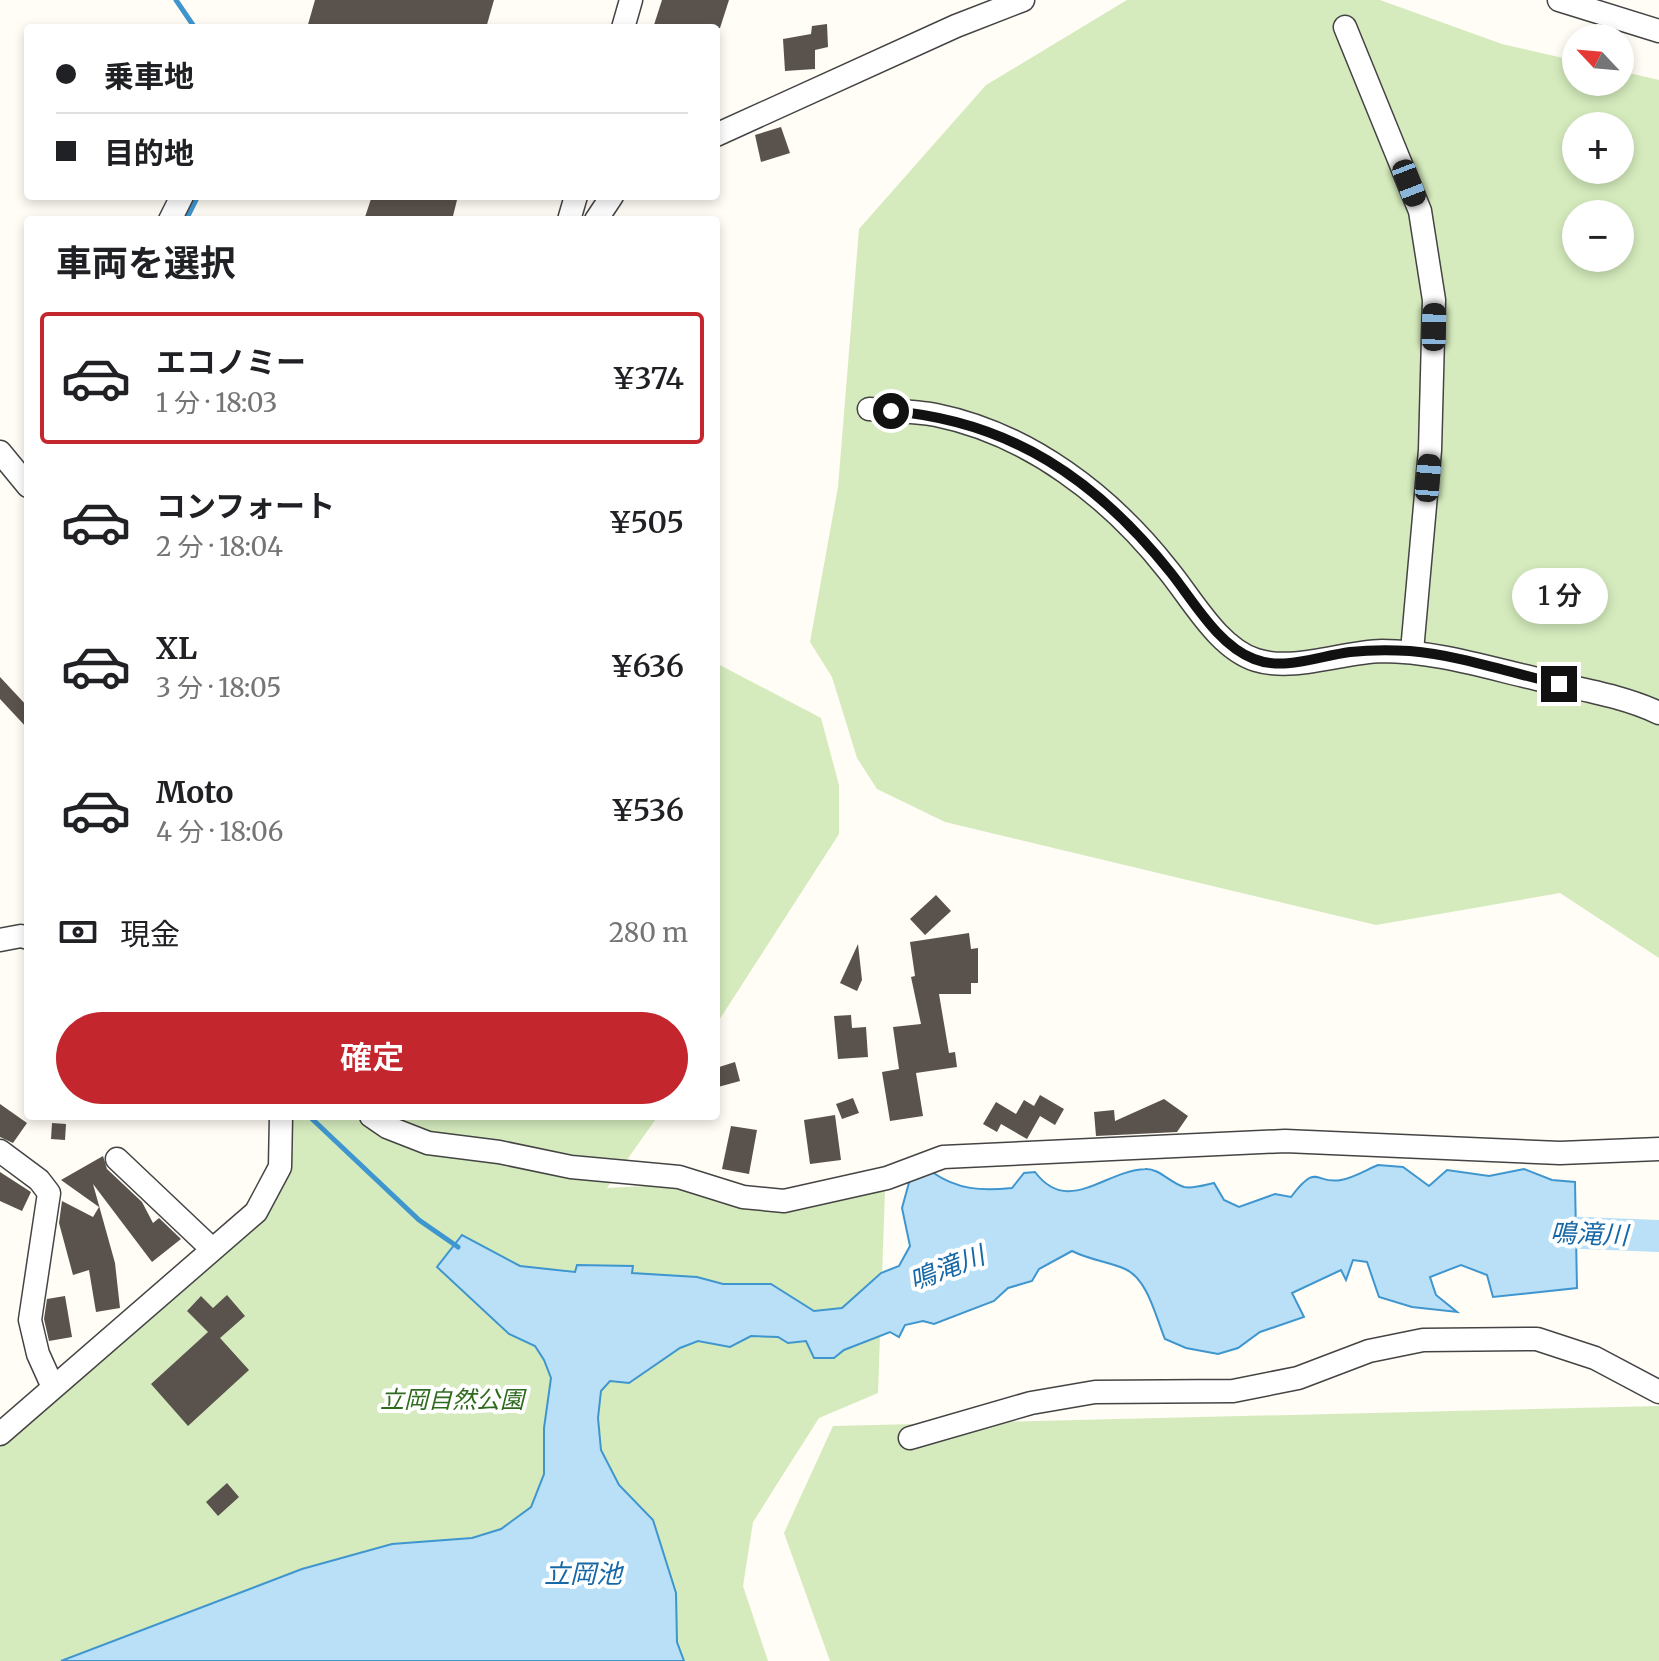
<!DOCTYPE html>
<html lang="ja">
<head>
<meta charset="utf-8">
<style>
	body { margin:0; font-family:Merriweather,"Noto Sans JP",serif; background:#f2f2f2; color:#202124; height:100vh; display:flex; flex-direction:column; font-size:30px; white-space:nowrap }
	* { box-sizing:border-box; margin:0 }
	p { font-size:26px; color:#757577 }
	.icon { flex:none; width:44px; height:44px; fill:none; stroke:currentColor; stroke-width:2; stroke-linecap:round; stroke-linejoin:round }
	.map { position:relative; flex:1; overflow:hidden }
	.sheet { position:absolute; left:24px; top:216px; width:696px; height:904px; display:flex; flex-direction:column; background:#fff; border-radius:8px; box-shadow:0 4px 12px #0003 }
	.sheet>* { flex:none }
	.top-card { position:absolute; left:24px; top:24px; width:696px; height:176px; border-radius:8px; box-shadow:0 4px 12px #0003; display:grid; align-content:center; height:176px; padding:0 32px; background:#fff }
	.needle { width:52px; rotate:296deg }
	.controls { position:absolute; left:1562px; top:24px; display:grid; gap:16px }
	.controls a { display:grid; place-items:center; width:72px; height:72px; border-radius:50%; background:#fff; box-shadow:0 4px 12px #0003; font-size:40px }
	.end { position:absolute; width:36px; height:36px; margin:-18px; border:10px solid #111; background:#fff; box-shadow:0 0 0 4px #fff }
	.from { border-radius:50% }
	.bubble { position:absolute; height:56px; border-radius:28px; background:#fff; box-shadow:0 4px 12px #0003; font-size:26px; font-weight:600; line-height:56px; text-align:center }
	.car { position:absolute; width:24px; height:48px; margin:-24px -12px; border-radius:10px; box-shadow:0 0 6px 2px #0007; background:linear-gradient(#222 24%,#8ab4d8 0 40%,#222 0 76%,#8ab4d8 0 86%,#222 0) }
	.top-card b { display:flex; align-items:center; gap:28px; height:76px; font-size:30px }
	.top-card b+b { border-top:2px solid #e0e0e0 }
	.top-card i { width:20px; height:20px; background:#202124 }
	ul { padding:0; list-style:none }
	li { display:flex; align-items:center; gap:24px; height:132px; margin:0 16px 12px; padding:0 16px; border:4px solid transparent; border-radius:8px }
	li div { flex:1 }
	li b { display:block; font-size:30px }
	li em { font-style:normal; font-weight:600 }
	li.selected { border-color:#c4262e }
	li>.icon { width:72px; height:72px; stroke-width:1.5 }
	h2 { padding:0 32px; font-size:36px; line-height:96px }
	.pay { display:flex; align-items:center; gap:20px; height:88px; padding:0 32px; font-size:30px }
	.pay p { margin-inline-start:auto }
	.action { display:flex; gap:16px; margin-top:auto; padding:16px 32px }
	.action a { flex:1; height:92px; border-radius:48px; background:#c4262e; color:#fff; font-size:32px; font-weight:600; line-height:92px; text-align:center }
	.map>svg:first-child { display:block }
	.green { fill:#d5ebbd; fill-rule:evenodd }
	.water { fill:#b9e0f7; stroke:#3f96cf; stroke-width:2 }
	.lines { fill:none; stroke-linecap:round; stroke-linejoin:round }
	.stream { stroke:#3f96cf; stroke-width:5 }
	.river { stroke:#b9e0f7; stroke-width:32 }
	.building { fill:#5a524d }
	.minor-casing { stroke:#444; stroke-width:25 }
	.minor { stroke:#fff; stroke-width:22 }
	.route { stroke:#111; stroke-width:10 }
	.labels { text-anchor:middle; stroke-width:8; stroke-linejoin:round; paint-order:stroke }
	.park-label { font-size:24px; font-style:italic; fill:#2f6b1f; stroke:#fff }
	.water-label { font-size:26px; font-style:italic; fill:#1768a6; stroke:#fff }
</style>
</head>
<body>
<div class="map">
<svg width="1659" height="1661" viewBox="0 0 1659 1661">
	<rect width="100%" height="100%" fill="#fffdf5"/>
	<g class="green">
		<path d="M1127 0H1380L1502 44 1576 61V82H1620V71L1659 80V958L1560 893 1376 925 945 822 877 789 857 758 832 677 810 642 838 487 859 229 986 85ZM1576 126H1620V170H1576ZM1576 214H1620V258H1576Z"/>
		<path d="M716 663 821 718 839 785V834L716 1025Z"/>
		<path d="M288 1116H658L607 1188 664 1185 704 1192 885 1190 878 1393 819 1418 753 1522 743 1586 768 1661H0V1446L268 1212 284 1185Z"/>
		<path d="M1659 1406V1661H830L784 1533 833 1426Z"/>
	</g>
	<path class="water" d="M1378 1165 1403 1167 1429 1186 1447 1170 1489 1176 1524 1169 1552 1180 1575 1182 1577 1288 1493 1297 1487 1275 1461 1265 1430 1277 1436 1295 1457 1312 1412 1307 1379 1297 1367 1262 1353 1260 1346 1280 1341 1270 1292 1293 1304 1317 1260 1332 1238 1348 1218 1354 1186 1348 1165 1339C1156 1318 1148 1279 1125 1269 1109 1262 1090 1260 1072 1251L1039 1269 1032 1281 1008 1288 994 1301 934 1324 923 1321 905 1325 899 1337 890 1332 844 1350 834 1358H814L806 1341 788 1343 778 1337 751 1336 730 1347 698 1341 680 1348 629 1383 610 1381 601 1391 598 1418 601 1450 619 1485 653 1520 676 1593 677 1642 684 1661H61L302 1569 392 1544 472 1538 501 1529 531 1507 544 1474V1428L551 1378 544 1360 535 1346 509 1334 437 1267 462 1235 520 1266 575 1272 577 1265 633 1266 632 1273 697 1277 723 1284H771L814 1311 842 1308 881 1273 899 1266 910 1246 902 1208 910 1179 932 1172C958 1190 981 1191 1012 1188L1024 1173 1035 1172C1068 1216 1104 1171 1145 1169 1159 1168 1170 1183 1184 1187 1193 1189 1205 1185 1214 1183L1224 1200 1239 1207 1275 1194 1291 1197C1318 1161 1315 1185 1341 1180 1353 1178 1366 1170 1378 1165Z"/>
	<g class="lines">
		<g class="stream">
			<path d="M176 0 195 28"/>
			<path d="M186 220 198 196"/>
			<path d="M309 1116 419 1220 458 1247"/>
		</g>
		<path class="river" d="M1534 1231 1659 1236"/>
	</g>
	<g class="building">
		<path d="M315 0H494L486 28H307Z"/>
		<path d="M662 0H729L720 28H653Z"/>
		<path d="M827 24 828 47 815 50V69L785 71 783 39 811 34 812 26Z"/>
		<path d="M781 127 790 153 761 162 755 135Z"/>
		<path d="M372 196H458L452 220H364Z"/>
		<path d="M0 677 28 707V729L0 699Z"/>
		<path d="M936 895 951 911 925 935 910 919Z"/>
		<path d="M969 933 971 949 978 948V983H971V994H939L949 1053 955 1052 957 1067 916 1073 923 1116 890 1121 882 1072 899 1069 893 1027 921 1024 911 977 915 976 910 942Z"/>
		<path d="M858 944 862 980 857 991 840 983Z"/>
		<path d="M851 1015 852 1028 866 1027 868 1057 838 1059 834 1016Z"/>
		<path d="M735 1062 740 1081 718 1087 716 1068Z"/>
		<path d="M1040 1095 1064 1109 1055 1125 1040 1116 1027 1139 1001 1124 997 1132 983 1124 996 1102 1016 1114 1024 1100 1034 1106Z"/>
		<path d="M853 1098 859 1113 842 1119 836 1104Z"/>
		<path d="M1164 1099 1188 1116 1177 1132 1096 1136 1094 1112 1114 1110 1115 1121Z"/>
		<path d="M0 1104 27 1123 13 1143 0 1137Z"/>
		<path d="M835 1115 841 1160 810 1164 804 1120Z"/>
		<path d="M52 1123 66 1124 65 1140 51 1139Z"/>
		<path d="M731 1126 757 1130 749 1174 722 1169Z"/>
		<path d="M103 1156 107 1169 142 1202 153 1223 159 1218 181 1239 152 1262 93 1184 115 1263 120 1308 96 1312 89 1270 73 1275 59 1223 62 1201 93 1217 99 1207 61 1180Z"/>
		<path d="M0 1172 31 1192 22 1211 0 1201Z"/>
		<path d="M227 1295 245 1316 220 1338 249 1370 188 1426 151 1384 208 1332 187 1311 201 1296 213 1308Z"/>
		<path d="M65 1296 72 1337 49 1341 44 1319 47 1299Z"/>
		<path d="M227 1483 239 1497 218 1516 206 1502Z"/>
	</g>
	<g class="lines">
		<g class="minor-casing">
			<g id="minor">
				<path d="M1559 0 1659 31"/>
				<path d="M1345 27 1420 211 1434 300 1430 450 1412 651"/>
				<path d="M623 28 631 0"/>
				<path d="M716 135 956 26 1023 0"/>
				<path d="M170 220 182 196"/>
				<path d="M569 220 576 196"/>
				<path d="M596 220 612 196"/>
				<path d="M869 409C891 411 914 411 936 415 1029 434 1110 496 1168 570 1192 599 1218 648 1256 660 1294 672 1342 652 1382 651 1434 651 1485 667 1537 679 1577 689 1621 695 1659 713"/>
				<path d="M0 452 28 486"/>
				<path d="M0 940 21 936 28 938"/>
				<path d="M371 1116 387 1127 428 1143 499 1152 571 1167 679 1177 743 1197 784 1201 887 1178 943 1157 1285 1141 1560 1153 1659 1149"/>
				<path d="M0 1151 39 1180 49 1193 30 1320 38 1354 52 1385"/>
				<path d="M117 1159 212 1249"/>
				<path d="M0 1434 256 1212 280 1167 281 1116"/>
				<path d="M910 1438 1031 1403 1095 1392 1233 1391 1298 1378 1369 1351 1423 1340 1537 1339 1595 1358 1659 1392"/>
			</g>
		</g>
		<use href="#minor" class="minor"/>
	</g>
	<g class="lines">
		<path class="route" d="M891 411C1011 421 1097 480 1171 573 1194 602 1218 645 1254 659 1284 671 1319 656 1350 652 1369 650 1391 650 1410 651 1459 655 1511 673 1559 684"/>
	</g>
	<g class="labels">
		<g class="park-label">
			<text x="452" y="1408">立岡自然公園</text>
		</g>
		<g class="water-label">
			<text transform="translate(1589 1234) rotate(2)" y="9">鳴滝川</text>
			<text transform="translate(947 1268) rotate(-21)" y="9">鳴滝川</text>
			<text x="583" y="1583">立岡池</text>
		</g>
	</g>
</svg>
<div class="controls">
<a><svg class="needle" viewBox="-14 -14 28 28"><path d="M0-13l5 13h-10z" fill="#e53935"/><path d="M0 13l5-13h-10z" fill="#757577"/></svg></a>
<a>+</a>
<a>−</a>
</div>
<i class="end from" style="left:891px;top:411px"></i>
<i class="end" style="left:1559px;top:684px"></i>
<div class="bubble" style="left:1512px;top:568px;width:96px">1 分</div>
<i class="car" style="left:1409px;top:183px;rotate:159deg"></i>
<i class="car" style="left:1434px;top:327px;rotate:1deg"></i>
<i class="car" style="left:1428px;top:478px;rotate:5deg"></i>
<div class="top-card">
<b><i class="from"></i>乗車地</b>
<b><i></i>目的地</b>
</div>
<section class="sheet">
<h2>車両を選択</h2>
<ul>
<li class="selected"><svg class="icon" aria-label="car" viewBox="0 0 24 24"><path d="M5 17H2v-5l4-1 3-4h7l3 4 3 1v5h-3M9 17h6M6 11h13"/><circle cx="7" cy="17" r="2"/><circle cx="17" cy="17" r="2"/></svg><div><b>エコノミー</b><p>1 分 · 18:03</p></div><em>¥374</em></li>
<li><svg class="icon" aria-label="car" viewBox="0 0 24 24"><path d="M5 17H2v-5l4-1 3-4h7l3 4 3 1v5h-3M9 17h6M6 11h13"/><circle cx="7" cy="17" r="2"/><circle cx="17" cy="17" r="2"/></svg><div><b>コンフォート</b><p>2 分 · 18:04</p></div><em>¥505</em></li>
<li><svg class="icon" aria-label="car" viewBox="0 0 24 24"><path d="M5 17H2v-5l4-1 3-4h7l3 4 3 1v5h-3M9 17h6M6 11h13"/><circle cx="7" cy="17" r="2"/><circle cx="17" cy="17" r="2"/></svg><div><b>XL</b><p>3 分 · 18:05</p></div><em>¥636</em></li>
<li><svg class="icon" aria-label="car" viewBox="0 0 24 24"><path d="M5 17H2v-5l4-1 3-4h7l3 4 3 1v5h-3M9 17h6M6 11h13"/><circle cx="7" cy="17" r="2"/><circle cx="17" cy="17" r="2"/></svg><div><b>Moto</b><p>4 分 · 18:06</p></div><em>¥536</em></li>
</ul>
<div class="pay"><svg class="icon" aria-label="cash" viewBox="0 0 24 24"><path d="M3 7h18v10H3z"/><circle cx="12" cy="12" r="2"/></svg>現金<p>280 m</p></div>
<div class="action"><a>確定</a></div>
</section>
</div>
</body>
</html>
